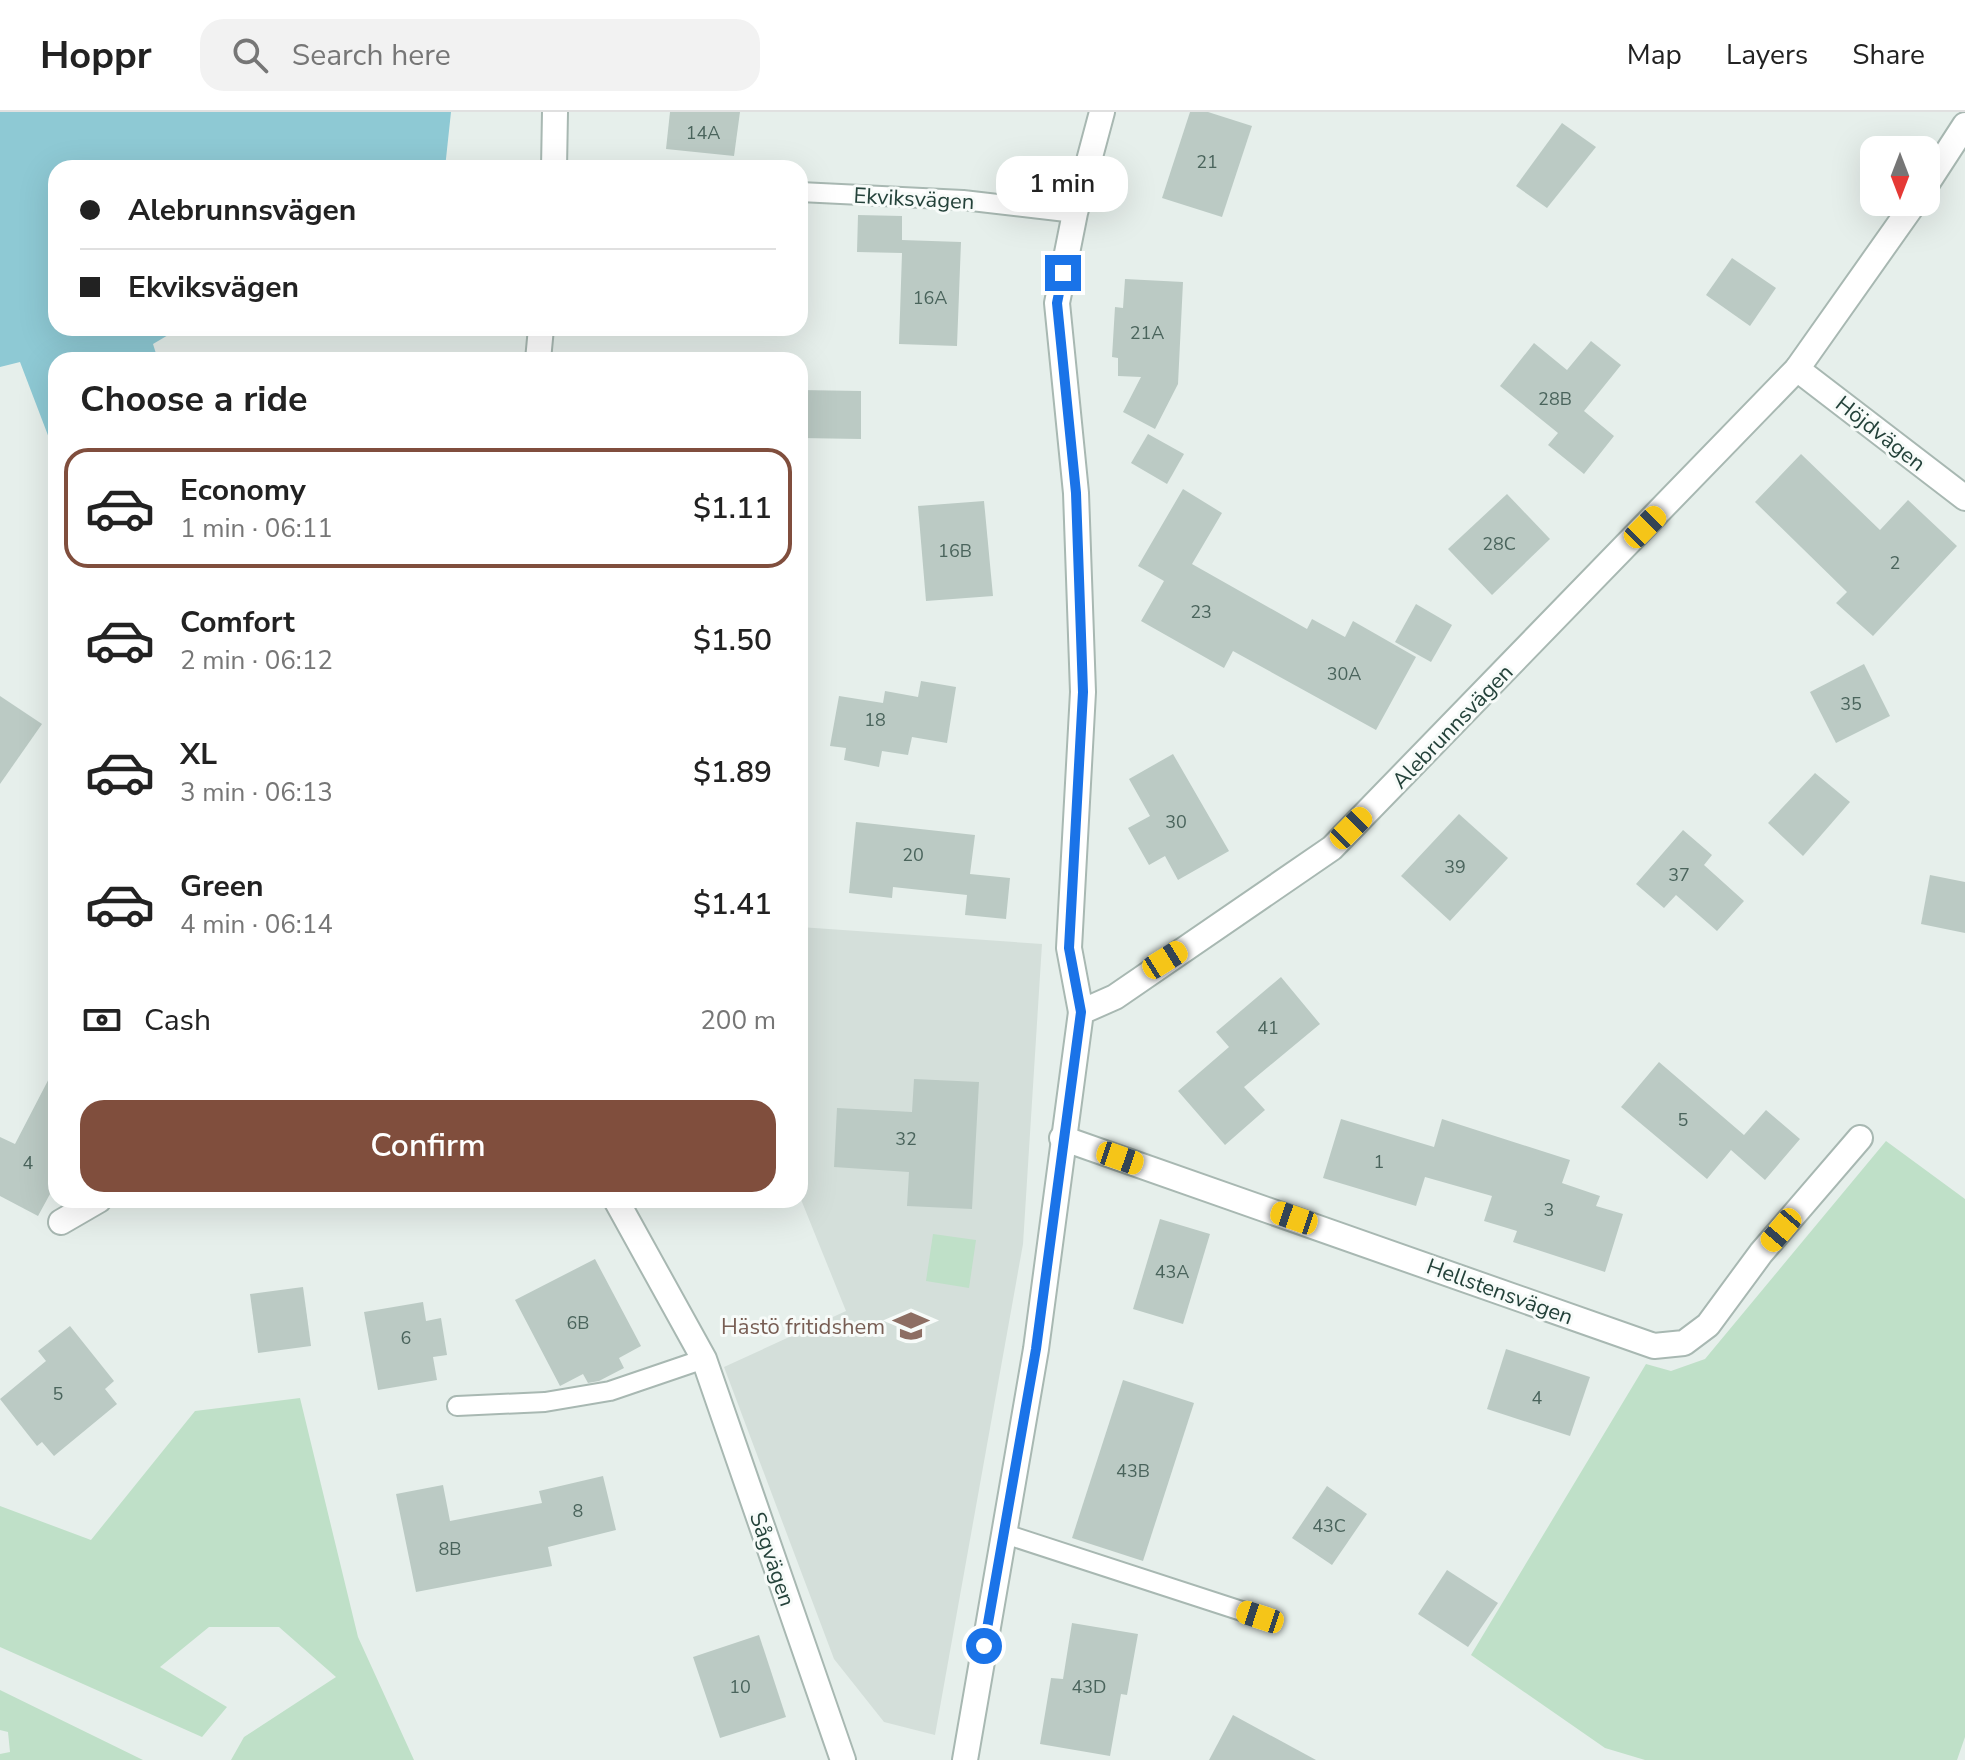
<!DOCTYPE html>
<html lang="en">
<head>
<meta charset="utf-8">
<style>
	body { margin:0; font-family:"Nunito Sans",sans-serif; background:#f2f2f2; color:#222; height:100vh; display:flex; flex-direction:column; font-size:30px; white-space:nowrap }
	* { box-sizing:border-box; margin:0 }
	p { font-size:26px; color:#767676 }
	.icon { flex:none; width:44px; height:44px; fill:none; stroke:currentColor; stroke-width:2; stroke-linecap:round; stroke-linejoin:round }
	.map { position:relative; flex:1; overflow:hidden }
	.details { position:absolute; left:48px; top:240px; width:760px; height:856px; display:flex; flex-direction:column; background:#fff; border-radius:24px; box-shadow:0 8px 32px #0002 }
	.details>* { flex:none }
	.guide { position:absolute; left:48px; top:48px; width:760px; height:176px; border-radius:24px; box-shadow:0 8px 32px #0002; display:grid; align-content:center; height:176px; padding:0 32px; background:#fff }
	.needle { width:52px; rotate:180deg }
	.fabs { position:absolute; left:1860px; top:24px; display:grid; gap:16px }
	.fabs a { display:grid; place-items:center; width:80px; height:80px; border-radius:16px; background:#fff; box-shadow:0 8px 32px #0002; font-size:40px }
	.end { position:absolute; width:36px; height:36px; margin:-18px; border:10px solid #1a73e8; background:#fff; box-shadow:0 0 0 4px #fff }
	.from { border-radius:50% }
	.bubble { position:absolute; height:56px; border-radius:24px; background:#fff; box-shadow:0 8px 32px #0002; font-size:26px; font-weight:600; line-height:56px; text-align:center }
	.car { position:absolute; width:24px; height:48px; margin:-24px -12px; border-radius:10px; box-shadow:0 0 6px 2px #0007; background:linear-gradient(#f5c518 24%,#345 0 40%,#f5c518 0 76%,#345 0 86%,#f5c518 0) }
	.guide b { display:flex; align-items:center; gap:28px; height:76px; font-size:30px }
	.guide b+b { border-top:2px solid #e0e0e0 }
	.guide i { width:20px; height:20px; background:#222 }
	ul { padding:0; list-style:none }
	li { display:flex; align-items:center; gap:24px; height:120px; margin:0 16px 12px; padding:0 16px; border:4px solid transparent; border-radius:24px }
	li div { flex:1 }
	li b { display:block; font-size:30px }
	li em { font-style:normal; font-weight:600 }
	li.active { border-color:#804e3d }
	li>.icon { width:72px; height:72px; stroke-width:1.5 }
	h2 { padding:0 32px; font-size:36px; line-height:96px }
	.pay { display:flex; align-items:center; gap:20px; height:88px; padding:0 32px; font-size:30px }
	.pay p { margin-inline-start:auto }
	.cta { display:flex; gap:16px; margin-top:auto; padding:16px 32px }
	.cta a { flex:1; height:92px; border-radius:24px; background:#804e3d; color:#fff; font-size:32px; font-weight:600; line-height:92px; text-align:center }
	header { display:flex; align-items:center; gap:48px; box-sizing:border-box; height:112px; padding:0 40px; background:#fff; border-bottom:2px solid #e0e0e0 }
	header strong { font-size:38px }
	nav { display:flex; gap:44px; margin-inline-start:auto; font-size:28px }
	.search { width:560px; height:72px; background:#f2f2f2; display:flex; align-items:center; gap:20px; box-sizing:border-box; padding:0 28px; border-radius:24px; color:#767676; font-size:30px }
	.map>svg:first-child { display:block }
	.built { fill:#d4dfda }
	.green { fill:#bfe0c8 }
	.water { fill:#8ec9d4 }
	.building { fill:#bbcac4 }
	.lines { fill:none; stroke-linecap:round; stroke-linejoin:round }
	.service-casing { stroke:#a8b8b2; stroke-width:22 }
	.minor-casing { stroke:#a8b8b2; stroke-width:28 }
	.service { stroke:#fff; stroke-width:18 }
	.minor { stroke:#fff; stroke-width:24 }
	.route { stroke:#1a73e8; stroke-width:10 }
	.labels { text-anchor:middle; stroke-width:6; stroke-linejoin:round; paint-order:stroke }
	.number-label { font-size:18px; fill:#4a645c }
	.street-label { font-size:22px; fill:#24423a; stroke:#f7fbf9 }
	.education-label { font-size:22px; fill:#785e54; stroke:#f7fbf9; text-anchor:end }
</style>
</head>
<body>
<header>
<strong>Hoppr</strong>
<div class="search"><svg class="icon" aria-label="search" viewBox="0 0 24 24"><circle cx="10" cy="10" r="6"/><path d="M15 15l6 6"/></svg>Search here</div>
<nav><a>Map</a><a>Layers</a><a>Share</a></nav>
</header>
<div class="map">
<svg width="1965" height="1648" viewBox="0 0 1965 1648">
	<rect width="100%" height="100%" fill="#e6efeb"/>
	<path class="built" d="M800 815 1042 832 1023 1132 935 1623 884 1610 834 1547 724 1255 846 1199 800 1085Z"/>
	<g class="green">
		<path d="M1886 1029 1965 1087V1625L1957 1648H1645L1605 1636 1471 1543 1646 1252 1671 1259 1705 1247Z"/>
		<path d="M933 1122 976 1128 969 1176 926 1169Z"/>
		<path d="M300 1286 358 1525 414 1648H231L244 1625 336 1565 279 1515H209L160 1555 227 1595 202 1625 0 1535V1394L91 1428 195 1299Z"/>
		<path d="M0 1578 143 1648H0V1642L10 1640 8 1620 0 1618Z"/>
	</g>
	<path class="water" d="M0 0H451L445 56H56V216H180L153 232 158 248H56V324L49 326 20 250 0 255Z"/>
	<g class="building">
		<path d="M670 0H740L734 44 666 37Z"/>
		<path d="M1190 0H1208L1252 14 1222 105 1162 86Z"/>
		<path d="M1562 11 1596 35 1547 96 1516 74Z"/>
		<path d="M858 103 902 104V128L961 130 957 234 899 232 902 141 857 140Z"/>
		<path d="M1732 146 1776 176 1750 214 1706 183Z"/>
		<path d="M1125 167 1183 170 1178 272 1155 317 1123 300 1141 265 1118 264V246L1112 245 1115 195 1123 196Z"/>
		<path d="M1591 229 1621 253 1584 299 1614 324 1584 362 1548 333 1558 321 1500 274 1534 231 1567 258Z"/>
		<path d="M800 278 861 279V327L800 326Z"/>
		<path d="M1148 322 1184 342 1167 372 1131 351Z"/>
		<path d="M1801 342 1880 418 1908 388 1957 434 1873 524 1836 491 1847 480 1755 390Z"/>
		<path d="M1183 377 1222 401 1192 452 1307 517 1312 507 1345 525 1353 509 1416 545 1376 618 1233 539 1224 556 1141 509 1164 469 1138 454Z"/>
		<path d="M1507 382 1550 427 1492 483 1448 437Z"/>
		<path d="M984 389 993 484 926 489 918 394Z"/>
		<path d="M1416 492 1452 513 1431 550 1395 530Z"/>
		<path d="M1864 552 1890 604 1836 631 1810 580Z"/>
		<path d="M921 569 956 575 947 631 912 625 908 643 882 639 879 655 844 648 846 636 830 634 839 584 883 591 885 579 918 585Z"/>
		<path d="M0 584 42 612 0 672Z"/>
		<path d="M1173 642 1229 739 1178 768 1165 744 1149 753 1128 716 1150 704 1129 667Z"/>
		<path d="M1815 661 1850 690 1803 744 1768 711Z"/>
		<path d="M1459 702 1508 746 1450 809 1401 764Z"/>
		<path d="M856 710 975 723 970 762 1010 766 1006 807 965 803 967 783 893 775 892 786 849 781Z"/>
		<path d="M1683 718 1712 743 1704 753 1744 789 1717 819 1676 783 1664 796 1636 772Z"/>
		<path d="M1930 763 1965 770V821L1921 812Z"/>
		<path d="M1281 865 1320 912 1244 975 1265 998 1225 1033 1178 979 1229 935 1216 920Z"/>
		<path d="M1659 950 1744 1023 1766 998 1800 1027 1765 1068 1731 1038 1707 1067 1621 995Z"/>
		<path d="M56 953V1071L38 1104 0 1084V1025L15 1032Z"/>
		<path d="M914 967 979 970 972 1097 907 1094 909 1060 834 1055 837 996 912 1000Z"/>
		<path d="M1341 1007 1434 1035 1442 1007 1570 1048 1562 1071 1600 1084 1596 1094 1623 1102 1605 1160 1513 1130 1517 1119 1484 1109 1492 1084 1425 1065 1416 1094 1323 1066Z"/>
		<path d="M1160 1107 1210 1122 1183 1212 1133 1197Z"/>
		<path d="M595 1147 641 1234 619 1246 624 1256 599 1269 588 1271 583 1262 560 1274 515 1188Z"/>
		<path d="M303 1175 311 1234 258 1241 250 1182Z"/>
		<path d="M423 1190 426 1209 441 1206 447 1243 433 1245 437 1268 378 1278 364 1200Z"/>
		<path d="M70 1214 114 1269 105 1277 117 1292 54 1344 42 1330 37 1334 0 1287 46 1249 38 1239Z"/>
		<path d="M1506 1237 1590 1265 1570 1324 1487 1297Z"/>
		<path d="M1123 1268 1194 1291 1143 1449 1072 1426Z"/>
		<path d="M603 1364 616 1418 548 1435 552 1454 416 1480 396 1382 443 1373 450 1409 542 1391 539 1379Z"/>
		<path d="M1327 1374 1367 1402 1332 1453 1292 1426Z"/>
		<path d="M1447 1458 1498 1491 1468 1535 1418 1502Z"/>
		<path d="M1072 1511 1138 1522 1127 1583 1121 1582 1110 1644 1040 1632 1051 1566 1063 1567Z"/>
		<path d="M759 1523 786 1605 720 1626 693 1545Z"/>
		<path d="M1233 1603 1316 1648H1209Z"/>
	</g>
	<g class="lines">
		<g class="service-casing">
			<g id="service">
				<path d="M800 80 963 88 1075 101"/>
				<path d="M457 1294 545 1290 610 1279 704 1247"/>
				<path d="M1002 1421 1260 1505"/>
			</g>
		</g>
		<g class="minor-casing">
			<g id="minor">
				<path d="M554 56 555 0"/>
				<path d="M1926 73 1965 13"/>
				<path d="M538 248 541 216"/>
				<path d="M1797 257 1965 386"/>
				<path d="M1081 900 1069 836 1083 580 1076 381 1057 191 1075 101 1102 0"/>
				<path d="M1062 1026 1654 1234 1684 1231 1708 1213 1761 1141 1860 1026"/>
				<path d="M616 1088 704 1247 843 1648"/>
				<path d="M61 1110 99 1088"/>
				<path d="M965 1648 1036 1237 1081 900 1115 885 1332 736 1797 257 1915 90"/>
			</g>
		</g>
		<use href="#service" class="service"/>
		<use href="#minor" class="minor"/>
	</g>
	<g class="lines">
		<path class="route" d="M984 1534 1036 1237 1081 900 1069 836 1083 580 1076 381 1057 191 1063 161"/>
	</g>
	<defs>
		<g id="school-bare" transform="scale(2.76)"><path d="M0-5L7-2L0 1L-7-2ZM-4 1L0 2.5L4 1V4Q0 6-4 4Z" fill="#8d6e63" stroke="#f7fbf9" stroke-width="2.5" paint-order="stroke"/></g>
	</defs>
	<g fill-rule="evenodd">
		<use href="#school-bare" x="911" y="1214"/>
	</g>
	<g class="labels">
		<g class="number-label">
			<text x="703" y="27">14A</text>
			<text x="1207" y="56">21</text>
			<text x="930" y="192">16A</text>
			<text x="1147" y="227">21A</text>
			<text x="1555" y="293">28B</text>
			<text x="1499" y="438">28C</text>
			<text x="955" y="445">16B</text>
			<text x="1895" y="457">2</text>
			<text x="1201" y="506">23</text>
			<text x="1344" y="568">30A</text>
			<text x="1851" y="598">35</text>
			<text x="875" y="614">18</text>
			<text x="1176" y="716">30</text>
			<text x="913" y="749">20</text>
			<text x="1455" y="761">39</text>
			<text x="1679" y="769">37</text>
			<text x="1268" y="922">41</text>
			<text x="1683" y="1014">5</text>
			<text x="906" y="1033">32</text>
			<text x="1379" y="1056">1</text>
			<text x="28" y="1057">4</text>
			<text x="1549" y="1104">3</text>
			<text x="1172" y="1166">43A</text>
			<text x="578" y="1217">6B</text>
			<text x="406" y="1232">6</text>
			<text x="58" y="1288">5</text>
			<text x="1537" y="1292">4</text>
			<text x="1133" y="1365">43B</text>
			<text x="578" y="1405">8</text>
			<text x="1329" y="1420">43C</text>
			<text x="450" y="1443">8B</text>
			<text x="740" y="1581">10</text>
			<text x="1089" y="1581">43D</text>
		</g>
		<g class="street-label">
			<text transform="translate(914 86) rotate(3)" y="8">Ekviksvägen</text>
			<text transform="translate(1881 321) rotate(38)" y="8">Höjdvägen</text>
			<text transform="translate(1452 614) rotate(-46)" y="8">Alebrunnsvägen</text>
			<text transform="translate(1500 1179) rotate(20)" y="8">Hellstensvägen</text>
			<text transform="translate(773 1447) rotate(71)" y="8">Sågvägen</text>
		</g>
		<g class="education-label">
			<text x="885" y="1222">Hästö fritidshem</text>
		</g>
	</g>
</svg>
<div class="fabs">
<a><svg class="needle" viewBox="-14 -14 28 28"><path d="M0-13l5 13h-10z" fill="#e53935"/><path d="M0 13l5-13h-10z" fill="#767676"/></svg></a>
</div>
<i class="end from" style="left:984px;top:1534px"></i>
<i class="end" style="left:1063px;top:161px"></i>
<div class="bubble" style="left:996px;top:44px;width:132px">1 min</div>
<i class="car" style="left:1645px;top:415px;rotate:45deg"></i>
<i class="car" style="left:1351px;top:716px;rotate:45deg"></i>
<i class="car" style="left:1165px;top:848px;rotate:58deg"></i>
<i class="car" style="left:1120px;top:1046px;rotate:109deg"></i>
<i class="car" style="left:1294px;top:1106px;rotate:289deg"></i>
<i class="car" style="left:1781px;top:1118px;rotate:220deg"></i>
<i class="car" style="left:1260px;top:1505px;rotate:288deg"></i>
<div class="guide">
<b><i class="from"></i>Alebrunnsvägen</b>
<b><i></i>Ekviksvägen</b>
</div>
<section class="details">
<h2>Choose a ride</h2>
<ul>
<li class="active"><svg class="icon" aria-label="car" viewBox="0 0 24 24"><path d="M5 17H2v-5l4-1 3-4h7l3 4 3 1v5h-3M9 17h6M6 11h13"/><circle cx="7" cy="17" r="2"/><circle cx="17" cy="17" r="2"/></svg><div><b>Economy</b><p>1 min · 06:11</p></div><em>$1.11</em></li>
<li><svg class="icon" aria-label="car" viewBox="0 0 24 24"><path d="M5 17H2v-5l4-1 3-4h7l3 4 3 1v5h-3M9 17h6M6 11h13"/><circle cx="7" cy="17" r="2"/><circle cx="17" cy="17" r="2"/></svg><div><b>Comfort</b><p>2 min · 06:12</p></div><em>$1.50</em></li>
<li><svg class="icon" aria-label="car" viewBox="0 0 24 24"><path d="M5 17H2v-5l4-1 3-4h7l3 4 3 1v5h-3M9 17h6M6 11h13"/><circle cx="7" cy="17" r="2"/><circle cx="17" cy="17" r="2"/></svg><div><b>XL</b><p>3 min · 06:13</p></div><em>$1.89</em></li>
<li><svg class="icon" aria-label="car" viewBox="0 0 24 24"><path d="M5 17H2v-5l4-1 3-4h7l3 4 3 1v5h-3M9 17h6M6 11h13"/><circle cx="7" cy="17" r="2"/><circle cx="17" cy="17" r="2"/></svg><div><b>Green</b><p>4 min · 06:14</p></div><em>$1.41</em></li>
</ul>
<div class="pay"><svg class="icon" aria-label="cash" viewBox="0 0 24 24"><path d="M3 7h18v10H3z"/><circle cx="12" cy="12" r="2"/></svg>Cash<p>200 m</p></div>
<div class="cta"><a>Confirm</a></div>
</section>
</div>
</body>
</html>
